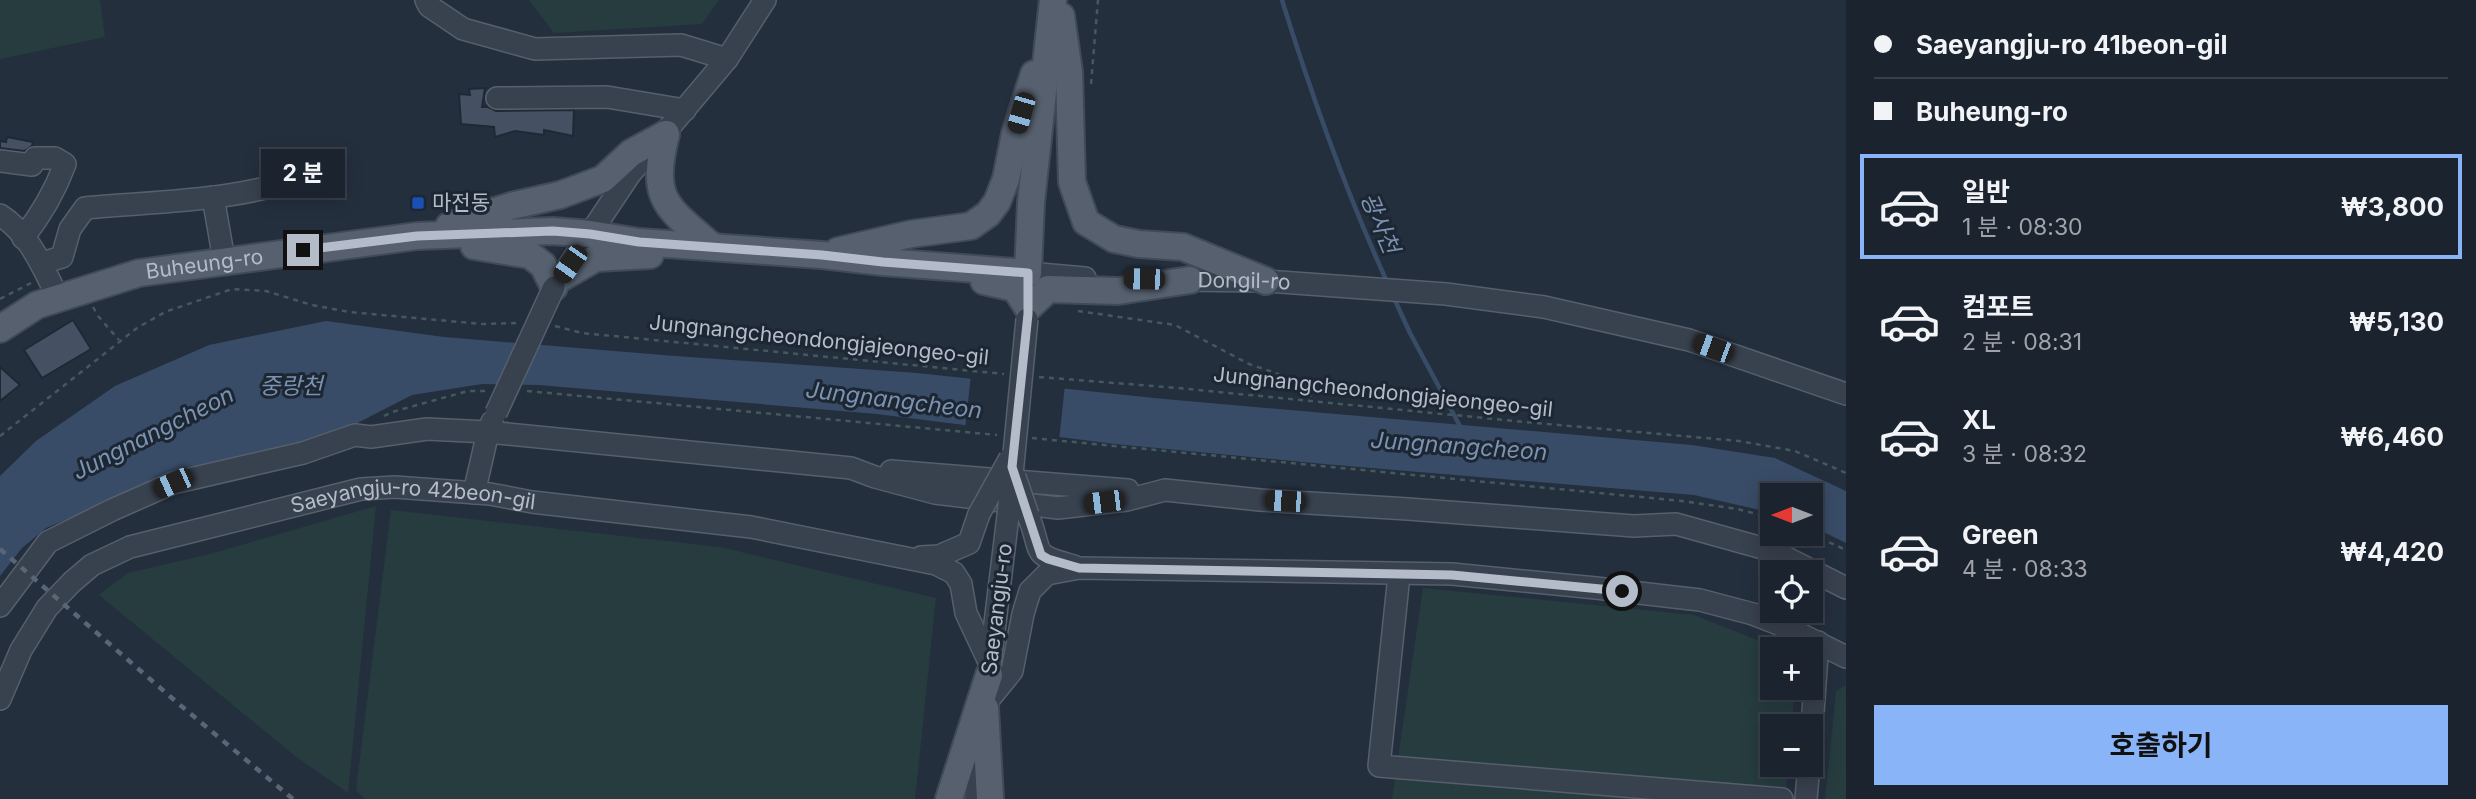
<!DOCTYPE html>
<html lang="ko">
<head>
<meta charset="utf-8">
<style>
	body { margin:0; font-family:Inter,"Noto Sans KR",sans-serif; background:#282f3a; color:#f1f3f6; height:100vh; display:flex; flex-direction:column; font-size:26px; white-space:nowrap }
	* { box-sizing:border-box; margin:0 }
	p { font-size:23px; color:#a0a4aa }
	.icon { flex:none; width:38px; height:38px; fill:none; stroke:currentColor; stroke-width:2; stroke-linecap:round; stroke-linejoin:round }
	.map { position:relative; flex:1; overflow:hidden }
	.panel { display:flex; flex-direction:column; background:#1b232e; width:630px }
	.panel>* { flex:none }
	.top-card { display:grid; align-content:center; height:154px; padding:0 28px; background:#1b232e }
	.needle { width:46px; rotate:270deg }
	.controls { position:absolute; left:1760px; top:483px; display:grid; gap:14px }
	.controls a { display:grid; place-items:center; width:63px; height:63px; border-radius:0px; background:#1b232e; box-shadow:0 4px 18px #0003,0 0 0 2px #39404a; font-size:35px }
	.end { position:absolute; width:32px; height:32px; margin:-16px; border:9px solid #b4bcc9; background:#111; box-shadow:0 0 0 4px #111 }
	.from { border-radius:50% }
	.bubble { position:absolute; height:49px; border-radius:0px; background:#1b232e; box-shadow:0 4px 18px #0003,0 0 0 2px #39404a; font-size:23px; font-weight:700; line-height:49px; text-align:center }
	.car { position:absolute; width:21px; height:42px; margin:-21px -10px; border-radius:9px; box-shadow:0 0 5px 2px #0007; background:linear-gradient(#222 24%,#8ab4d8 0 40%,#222 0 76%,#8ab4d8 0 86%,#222 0) }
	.top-card b { display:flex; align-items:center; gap:24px; height:66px; font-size:26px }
	.top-card b+b { border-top:2px solid #39404a }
	.top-card i { width:18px; height:18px; background:#f1f3f6 }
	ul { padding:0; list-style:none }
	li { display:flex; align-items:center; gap:21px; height:105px; margin:0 14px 10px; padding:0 14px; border:4px solid transparent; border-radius:0px }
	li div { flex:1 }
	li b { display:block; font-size:26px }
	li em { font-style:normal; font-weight:700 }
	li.on { border-color:#8ab4f8 }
	li>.icon { width:63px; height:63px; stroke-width:1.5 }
	.cta { display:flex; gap:14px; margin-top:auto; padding:14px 28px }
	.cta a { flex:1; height:80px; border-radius:0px; background:#8ab4f8; color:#111; font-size:28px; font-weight:700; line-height:80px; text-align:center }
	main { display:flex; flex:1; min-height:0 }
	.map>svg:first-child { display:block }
	.green { fill:#263c3f }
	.water { fill:#394c67 }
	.pier { fill:#242f3e }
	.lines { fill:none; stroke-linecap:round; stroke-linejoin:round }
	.stream { stroke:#394c67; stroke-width:4.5 }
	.building { fill:#455162; stroke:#1f2835; stroke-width:2 }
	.minor-casing { stroke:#565f6c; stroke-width:24 }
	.major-casing { stroke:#414a57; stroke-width:30 }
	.path { stroke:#44595c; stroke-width:2.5; stroke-dasharray:5 5; stroke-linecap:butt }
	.minor { stroke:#38414e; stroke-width:21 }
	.major { stroke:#56606e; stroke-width:26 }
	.rail { stroke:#5a6575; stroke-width:4.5; stroke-dasharray:7 7; stroke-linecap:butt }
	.minor-bridge-casing { stroke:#565f6c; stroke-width:24; stroke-linecap:butt }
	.minor-bridge { stroke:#38414e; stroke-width:21 }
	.route { stroke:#b4bcc9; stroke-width:9 }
	.transit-dot { fill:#1a4fb4; stroke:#1d2633; stroke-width:2.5 }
	.labels { text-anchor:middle; stroke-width:6; stroke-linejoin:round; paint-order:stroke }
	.poi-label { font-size:21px; fill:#b4bcc9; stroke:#1d2633; text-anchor:start }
	.street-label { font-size:21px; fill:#b4bcc9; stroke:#1d2633 }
	.water-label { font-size:23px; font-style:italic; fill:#7c92b1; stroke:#1d2633 }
</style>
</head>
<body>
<main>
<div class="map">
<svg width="1846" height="799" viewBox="0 0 1846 799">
	<rect width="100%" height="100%" fill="#242f3e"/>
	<g class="green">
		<path d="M0 0H100L105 37 0 59Z"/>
		<path d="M529 0H719L702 24 554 33Z"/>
		<path d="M376 506 348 793 295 756 99 595 128 573 210 554Z"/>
		<path d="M391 510 720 547 936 598 915 799H365L356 790Z"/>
		<path d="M1423 588 1694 615 1780 649H1773V688H1795L1791 726H1773V765H1788L1785 799H1392Z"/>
		<path d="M1846 685V799H1825L1836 691Z"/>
	</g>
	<path class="water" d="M326 321 444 337 675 356 917 373 1164 399 1692 445 1775 458 1846 491V543L1811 526V495H1773V513L1694 495 1324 464 1115 444 877 414 539 385 482 384 412 395 340 432 149 485 46 528 22 548 0 576V476L36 441 115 386 209 345Z"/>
	<path class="pier" d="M971 375 1065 385 1059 441 965 429Z"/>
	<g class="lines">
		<g class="stream">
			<path d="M1282 0C1312 97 1346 192 1388 284"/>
			<path d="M1393 296 1410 333 1461 428"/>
		</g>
	</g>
	<g class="building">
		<path d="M485 88 482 107H488L496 111 574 110 573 136 544 130V135L515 131 495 137 494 127 461 124 459 94 470 95 469 89Z"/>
		<path d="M7 137 33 142 32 146 24 151 0 148V141L6 142Z"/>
		<path d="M73 320 91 349 42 378 24 350Z"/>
		<path d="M0 367 20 385 0 401Z"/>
	</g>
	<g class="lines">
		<g class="minor-casing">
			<g id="minor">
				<path d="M426 0 429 6 463 29 535 49 681 45 727 59"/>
				<path d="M497 98 607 97 685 110"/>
				<path d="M0 161 32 165 35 158H55L65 164C55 191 41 215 23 238"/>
				<path d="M213 197 224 260"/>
				<path d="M0 215C30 234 42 267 58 297"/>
				<path d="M42 263 62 257 70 229 85 208C160 201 247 202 317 171"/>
				<path d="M561 277 630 174 727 59 765 0"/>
				<path id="s1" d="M1176 280 1266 281 1446 294 1544 307 1689 340 1846 394"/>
				<path d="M1028 289V273L1085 278"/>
				<path d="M891 471 1128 490"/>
				<path d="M474 493 488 432 492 422"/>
				<path d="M1028 515C1044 554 1028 554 1074 566"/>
				<path d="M921 557 939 556 969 543 979 514"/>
				<path d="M1399 575 1379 766 1782 799"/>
				<path d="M0 606 48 542 112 510 173 483 303 453 355 435 371 437 427 429 488 432 851 468 875 477 935 493 1058 508 1127 500 1165 490 1260 500 1408 509 1634 526 1676 524 1773 551 1846 588"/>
				<path d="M990 664 1008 516"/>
				<path id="s2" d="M0 699 21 650 47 608 72 582 92 565 130 547 361 489 395 487 490 494 532 502 751 527 936 564 954 573 961 584 966 613 990 664"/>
				<path d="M986 703 1012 671 1023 614 1030 591 1047 574 1079 568 1452 574 1596 588 1700 600 1753 614 1786 627 1846 657"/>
				<path d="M1811 740 1818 642"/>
				<path d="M976 799 979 765"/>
				<path d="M1806 799 1809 765"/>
			</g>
		</g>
		<g class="major-casing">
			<g id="major">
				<path d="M1061 16 1069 72 1072 182 1086 222 1114 239 1139 244 1183 247 1266 281"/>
				<path d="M666 134C650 200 665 206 713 247"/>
				<path d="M449 226 511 206 560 195 603 179 631 153 666 134"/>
				<path d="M474 246 530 255 543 265 554 287"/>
				<path d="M838 251 911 234 971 226 988 214 997 202 1006 179 1015 134 1034 74"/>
				<path d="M559 279 596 258 650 255"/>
				<path d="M984 281 1015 288 1028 308 1048 289 1118 291 1190 280"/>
				<path id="s3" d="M0 329 37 305 139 273 417 236 553 231 590 234 639 242 822 255 883 262 1028 273 1031 202 1053 0"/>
				<path d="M985 708 990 799"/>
				<path d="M949 799 989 675"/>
			</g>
		</g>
		<g class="path">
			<path d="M1091 84 1098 0"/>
			<path d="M0 299 31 283"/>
			<path d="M93 307 98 316 119 340"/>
			<path d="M1078 311 1175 325 1249 364 1302 382 1308 389 1312 400"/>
			<path d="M555 326 582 333 1004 374"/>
			<path d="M1039 377 1178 388 1525 422 1739 441 1795 451 1846 473"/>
			<path d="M527 391 997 435"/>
			<path d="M384 416 392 412 468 391H485"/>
			<path d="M0 436 137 328 165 312 232 289 266 291 312 305 349 312 482 324 518 323"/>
			<path d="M1032 438 1682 501 1737 509 1773 518"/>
			<path d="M1811 534 1846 550"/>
		</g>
		<use href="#minor" class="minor"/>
		<use href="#major" class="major"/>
		<path class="rail" d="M0 549 180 705 293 799"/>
		<g class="minor-bridge-casing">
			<g id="minor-bridge">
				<path d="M496 413 554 287"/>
				<path d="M1015 477 1028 515"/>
				<path d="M979 514 1010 458"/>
				<path d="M1008 516 1027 319"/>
			</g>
		</g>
		<use href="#minor-bridge" class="minor-bridge"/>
	</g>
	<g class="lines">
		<path class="route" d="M303 250 417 236 553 231 590 234 639 242 822 255 883 262 1028 273V314L1012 467 1041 555 1048 559 1079 568 1452 575 1622 591"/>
	</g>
	<rect class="transit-dot" x="411" y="196" width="14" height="14" rx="3.5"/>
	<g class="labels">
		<g class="poi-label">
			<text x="432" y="210">마전동</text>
		</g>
		<g class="street-label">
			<text dy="7" stroke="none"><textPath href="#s3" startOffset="217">Buheung-ro</textPath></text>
			<text dy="7" stroke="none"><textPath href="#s1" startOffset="68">Dongil-ro</textPath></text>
			<text transform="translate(819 340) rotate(6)" y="7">Jungnangcheondongjajeongeo-gil</text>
			<text transform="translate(1383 392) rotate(6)" y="7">Jungnangcheondongjajeongeo-gil</text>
			<text dy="7" stroke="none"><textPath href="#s2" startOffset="497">Saeyangju-ro 42beon-gil</textPath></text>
			<text transform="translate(997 609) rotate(-83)" y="7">Saeyangju-ro</text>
		</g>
		<g class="water-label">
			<text transform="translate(1380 223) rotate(67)" y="8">광사천</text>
			<text x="291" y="394">중랑천</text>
			<text transform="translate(894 400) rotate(7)" y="8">Jungnangcheon</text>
			<text transform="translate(153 433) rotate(-27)" y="8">Jungnangcheon</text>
			<text transform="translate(1459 446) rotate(4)" y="8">Jungnangcheon</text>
		</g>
	</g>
</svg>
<div class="controls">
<a><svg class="needle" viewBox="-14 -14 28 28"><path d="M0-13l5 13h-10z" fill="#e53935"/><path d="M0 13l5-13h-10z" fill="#a0a4aa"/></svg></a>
<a><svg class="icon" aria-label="locate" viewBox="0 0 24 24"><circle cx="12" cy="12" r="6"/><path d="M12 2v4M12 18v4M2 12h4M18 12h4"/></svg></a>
<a>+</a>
<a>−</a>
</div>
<i class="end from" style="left:1622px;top:591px"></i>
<i class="end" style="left:303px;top:250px"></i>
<div class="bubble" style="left:261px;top:149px;width:84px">2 분</div>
<i class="car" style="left:1021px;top:113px;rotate:196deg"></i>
<i class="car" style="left:570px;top:264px;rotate:215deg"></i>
<i class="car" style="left:1144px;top:279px;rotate:271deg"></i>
<i class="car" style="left:1713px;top:348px;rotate:290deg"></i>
<i class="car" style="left:173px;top:483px;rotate:246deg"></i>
<i class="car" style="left:1285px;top:501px;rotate:273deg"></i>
<i class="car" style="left:1104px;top:502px;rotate:263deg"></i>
</div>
<section class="panel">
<div class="top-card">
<b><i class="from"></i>Saeyangju-ro 41beon-gil</b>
<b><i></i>Buheung-ro</b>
</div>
<ul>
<li class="on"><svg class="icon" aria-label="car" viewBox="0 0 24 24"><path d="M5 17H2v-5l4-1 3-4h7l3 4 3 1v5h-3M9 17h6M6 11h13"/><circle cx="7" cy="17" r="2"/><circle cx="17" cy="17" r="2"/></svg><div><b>일반</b><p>1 분 · 08:30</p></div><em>₩3,800</em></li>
<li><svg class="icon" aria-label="car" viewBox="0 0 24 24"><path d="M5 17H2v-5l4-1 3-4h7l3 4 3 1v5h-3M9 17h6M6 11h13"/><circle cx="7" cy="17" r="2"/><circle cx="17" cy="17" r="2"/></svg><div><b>컴포트</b><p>2 분 · 08:31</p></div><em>₩5,130</em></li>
<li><svg class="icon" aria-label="car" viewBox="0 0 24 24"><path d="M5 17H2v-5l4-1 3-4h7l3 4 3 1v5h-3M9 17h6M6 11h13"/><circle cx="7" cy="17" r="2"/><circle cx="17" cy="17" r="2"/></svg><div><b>XL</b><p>3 분 · 08:32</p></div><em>₩6,460</em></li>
<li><svg class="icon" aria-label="car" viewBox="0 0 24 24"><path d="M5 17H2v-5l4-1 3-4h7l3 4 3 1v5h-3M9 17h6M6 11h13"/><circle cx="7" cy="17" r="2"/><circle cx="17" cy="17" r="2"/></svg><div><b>Green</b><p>4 분 · 08:33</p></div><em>₩4,420</em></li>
</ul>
<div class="cta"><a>호출하기</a></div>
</section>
</main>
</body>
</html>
